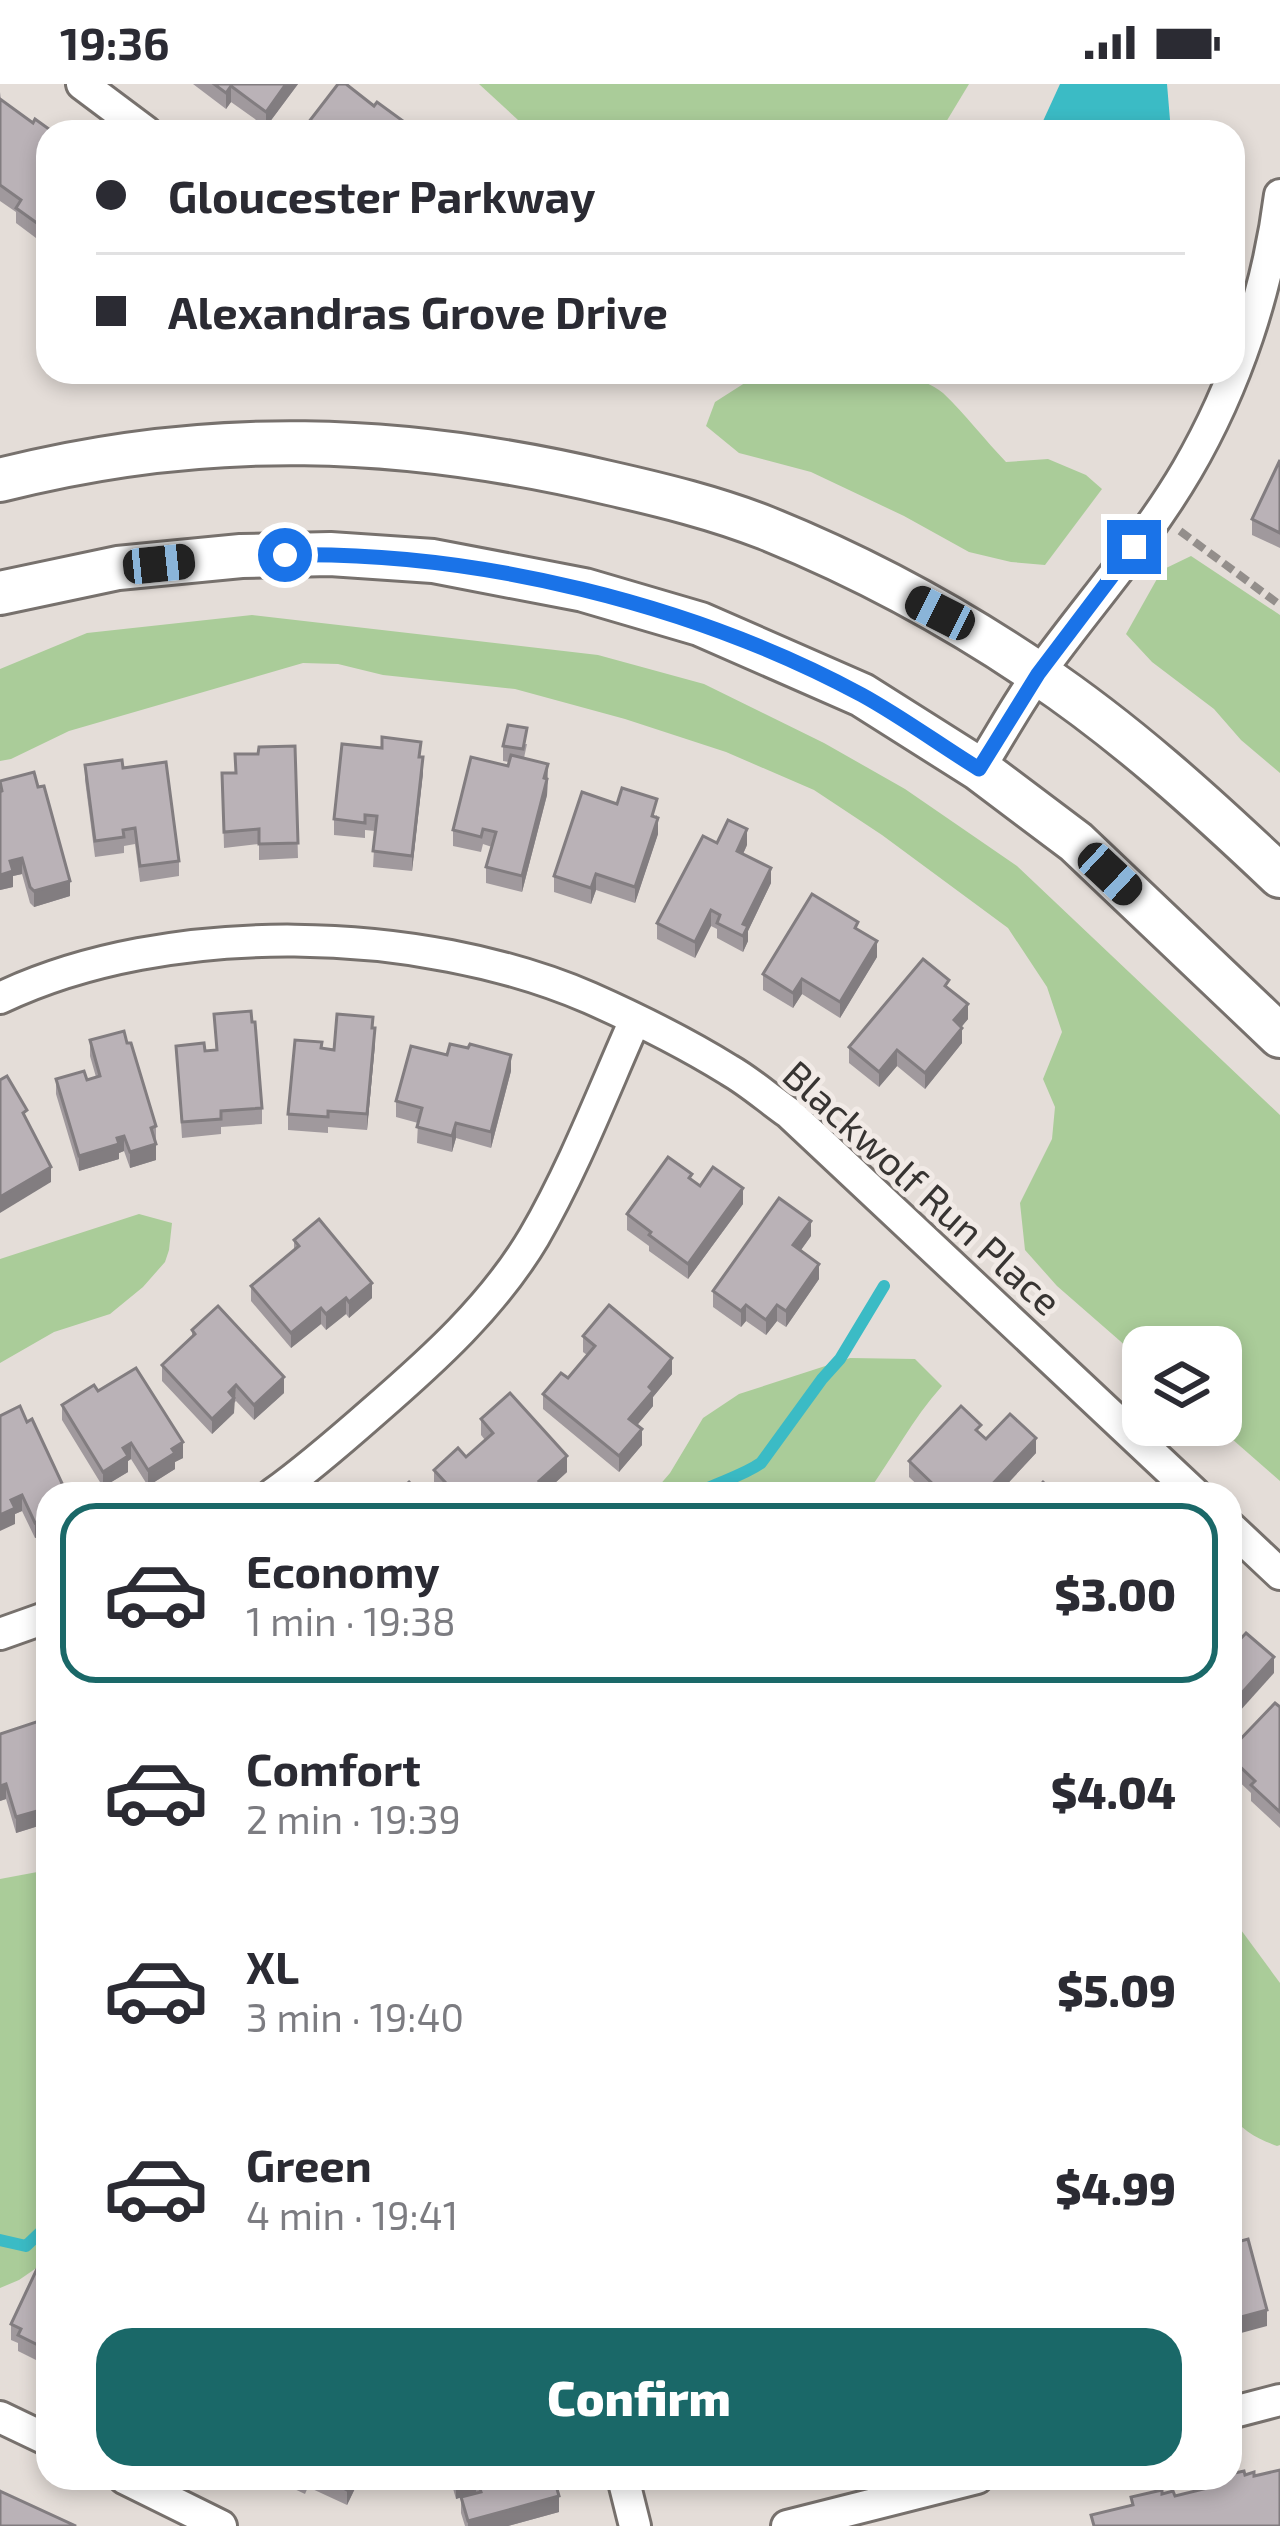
<!DOCTYPE html>
<html lang="en">
<head>
<meta charset="utf-8">
<style>
	body { margin:0; font-family:"Exo 2",sans-serif; background:#f2f2f3; color:#2b2b33; height:100vh; display:flex; flex-direction:column; font-size:45px; white-space:nowrap }
	* { box-sizing:border-box; margin:0 }
	p { font-size:39px; color:#7c7c81 }
	.icon { flex:none; width:66px; height:66px; fill:none; stroke:currentColor; stroke-width:2; stroke-linecap:round; stroke-linejoin:round }
	.map { position:relative; flex:1; overflow:hidden }
	.side { position:absolute; left:36px; top:1398px; width:1206px; height:1008px; display:flex; flex-direction:column; background:#fff; border-radius:36px; box-shadow:0 6px 18px #0003 }
	.side>* { flex:none }
	.hud { position:absolute; left:36px; top:36px; width:1209px; height:264px; border-radius:36px; box-shadow:0 6px 18px #0003; display:grid; align-content:center; height:264px; padding:0 60px; background:#fff }
	.tools { position:absolute; left:1122px; top:1242px; display:grid; gap:24px }
	.tools a { display:grid; place-items:center; width:120px; height:120px; border-radius:24px; background:#fff; box-shadow:0 6px 18px #0003; font-size:60px }
	.end { position:absolute; width:54px; height:54px; margin:-27px; border:15px solid #1a73e8; background:#fff; box-shadow:0 0 0 6px #fff }
	.from { border-radius:50% }
	.car { position:absolute; width:36px; height:72px; margin:-36px -18px; border-radius:15px; box-shadow:0 0 9px 3px #0007; background:linear-gradient(#222 24%,#8ab4d8 0 40%,#222 0 76%,#8ab4d8 0 86%,#222 0) }
	.hud b { display:flex; align-items:center; gap:42px; height:114px; font-size:45px }
	.hud b+b { border-top:3px solid #e1e1e2 }
	.hud i { width:30px; height:30px; background:#2b2b33 }
	ul { padding:21px 0 0; list-style:none }
	li { display:flex; align-items:center; gap:36px; height:180px; margin:0 24px 18px; padding:0 36px; border:6px solid transparent; border-radius:36px }
	li div { flex:1 }
	li b { display:block; font-size:45px }
	li em { font-style:normal; font-weight:800 }
	li.active { border-color:#1a6868 }
	li>.icon { width:108px; height:108px; stroke-width:1.5 }
	.action { display:flex; gap:24px; margin-top:auto; padding:24px 60px }
	.action a { flex:1; height:138px; border-radius:36px; background:#1a6868; color:#fff; font-size:48px; font-weight:800; line-height:138px; text-align:center }
	.status { display:flex; justify-content:space-between; align-items:center; height:84px; padding:0 60px; background:#fff; direction:ltr }
	.status svg { height:33px; fill:currentColor }
	.map>svg:first-child { display:block }
	.green { fill:#ac9 }
	.water { fill:#3bbbc5 }
	.lines { fill:none; stroke-linecap:round; stroke-linejoin:round }
	.stream { stroke:#3bbbc5; stroke-width:12 }
	.street-casing { stroke:#77716d; stroke-width:36 }
	.secondary-casing { stroke:#77716d; stroke-width:48 }
	.path { stroke:#938e8b; stroke-width:8; stroke-dasharray:12 6; stroke-linecap:butt }
	.street { stroke:#fff; stroke-width:30 }
	.secondary { stroke:#fff; stroke-width:42 }
	.wall { fill:#a0999d }
	.shaded-wall { fill:#827d80 }
	.building { fill:#bab2b7; stroke:#827d80; stroke-width:3 }
	.route { stroke:#1a73e8; stroke-width:15 }
	.labels { text-anchor:middle; stroke-width:10; stroke-linejoin:round; paint-order:stroke }
	.street-label { font-size:39px; fill:#373432; stroke:#f1eae6 }
</style>
</head>
<body>
<div class="status"><b>19:36</b><svg viewBox="0 0 49 12"><path d="M0 12V9h3v3zM5 12V6h3v6zM10 12V3h3v9zM15 12V0h3v12zM26 1h20v11H26zM47 4h2v5h-2z"/></svg></div>
<div class="map">
<svg width="1280" height="2442" viewBox="0 0 1280 2442">
	<rect width="100%" height="100%" fill="#e4ddd8"/>
	<g class="green">
		<path d="M479 0H969L940 48H531Z"/>
		<path d="M762 288C810 288 906 277 943 309 965 330 985 356 1006 378L1048 375 1086 391 1102 405 1045 481 1011 478 969 468 904 432 811 388 739 369 706 342 715 318Z"/>
		<path d="M1191 472 1280 531V689L1241 656 1214 625 1152 578 1126 550 1162 486Z"/>
		<path d="M252 531 598 571 704 600 824 659 905 705 1017 782 1280 1031V1397L1216 1341H1221V1263H1143V1277L1057 1202 1025 1166 1020 1119 1052 1055 1055 1023 1043 995 1062 948 1047 903 1008 844 882 751 814 706 726 668 625 635 515 605 383 591 338 580 303 579 69 647 11 675 0 677V585L87 549Z"/>
		<path d="M139 1130 172 1139 169 1166 165 1178 143 1203 110 1230 54 1248 0 1279V1175Z"/>
		<path d="M850 1274 915 1275 942 1302C912 1335 893 1374 866 1410H652L670 1389 703 1334 739 1310Z"/>
		<path d="M48 1786V2176L19 2196 0 2204V1795Z"/>
		<path d="M1230 1831 1280 1899V2061L1277 2062C1258 2055 1239 2046 1230 2027Z"/>
	</g>
	<path class="water" d="M1060 0H1167L1171 48H1038Z"/>
	<g class="lines">
		<g class="stream">
			<path d="M696 1410C717 1398 741 1393 761 1379L822 1295 840 1275 884 1202"/>
			<path d="M0 2156 26 2162 48 2141"/>
		</g>
		<g class="street-casing">
			<g id="street">
				<path d="M82 0 146 48"/>
				<path d="M979 685C1000 652 1019 616 1042 585 1090 519 1146 456 1187 386 1236 302 1268 206 1280 111"/>
				<path d="M0 914C168 834 421 841 590 914 635 934 687 960 729 986 750 998 769 1015 789 1029L1195 1410"/>
				<path d="M273 1410C308 1385 340 1357 373 1328 433 1276 493 1222 534 1153 574 1084 603 1008 635 936"/>
				<path d="M1230 1443 1280 1490"/>
				<path d="M0 1550 48 1533"/>
				<path d="M1230 2329 1280 2316"/>
				<path d="M0 2333 48 2356"/>
				<path d="M124 2394 221 2442"/>
				<path d="M623 2394 635 2442"/>
				<path d="M787 2442 977 2394"/>
			</g>
		</g>
		<g class="secondary-casing">
			<g id="secondary">
				<path d="M0 396C208 343 401 350 609 399 662 411 715 424 766 444 860 482 953 532 1037 589 1125 648 1204 720 1280 792"/>
				<path d="M0 509 118 484 241 472 330 470 433 477 584 506 700 540 862 611 979 685 1076 758 1280 952"/>
			</g>
		</g>
		<path class="path" d="M1180 447 1280 521"/>
		<use href="#street" class="street"/>
		<use href="#secondary" class="secondary"/>
	</g>
	<g class="wall">
		<path d="M193 0H298L266 43 231 18 226 25Z"/>
		<path d="M0 8 1 16 48 48V163L16 139V128L0 117Z"/>
		<path d="M1280 376V464L1252 451V435Z"/>
		<path d="M527 660 524 674 548 696 547 711 522 808 486 799V783L492 763 483 760 481 768 453 762V746L508 682 509 678 503 677V662Z"/>
		<path d="M295 662 298 774 259 776V760L224 764 222 689H235L258 670Z"/>
		<path d="M421 673 423 689 412 787 373 783 375 747 365 746V754L334 751V735Z"/>
		<path d="M85 681 123 684 179 777V792L140 798 135 760 124 762V769L95 773 85 696Z"/>
		<path d="M0 697 70 812 34 823 30 819 22 790 13 792V803L0 806Z"/>
		<path d="M657 731 658 750 635 819 596 806 591 820 554 808V792Z"/>
		<path d="M747 761 743 770 771 799 748 847V857L743 868 717 854V845L711 842 695 874 657 855V839Z"/>
		<path d="M858 846 877 873 840 934 802 910 793 924 763 906V890Z"/>
		<path d="M949 905 968 935 961 943 962 959 925 1005 897 982 879 1003 849 979V963Z"/>
		<path d="M214 930 262 1024V1040L221 1043V1050L182 1054 176 962 205 967 216 966Z"/>
		<path d="M373 944 375 960 367 1046 328 1043V1049L288 1046V1030L322 964 334 966Z"/>
		<path d="M90 956 156 1042V1076L130 1084 124 1067 119 1069V1075L79 1087 56 1010V995L87 996 96 993 90 972Z"/>
		<path d="M511 987 491 1064 456 1054 452 1068 417 1059 418 1039 396 1033V1017Z"/>
		<path d="M692 1097 700 1102 743 1120 688 1195 649 1167V1162L627 1146V1130Z"/>
		<path d="M811 1152 801 1166 819 1195 786 1243 777 1237 766 1251 746 1237 741 1243 713 1223V1207Z"/>
		<path d="M294 1156 372 1214 349 1234 346 1230 326 1246 321 1240 291 1264 251 1217V1202L294 1166Z"/>
		<path d="M192 1246 284 1309 254 1336 236 1317 234 1319V1329L212 1350 162 1297V1281L192 1253Z"/>
		<path d="M583 1252 672 1290 653 1313V1322L637 1341 642 1361 619 1388 543 1325V1310L568 1294 587 1271 583 1268Z"/>
		<path d="M98 1307 183 1374 175 1378V1385L148 1402 131 1375 128 1377V1388L103 1403 62 1336V1321Z"/>
		<path d="M0 1332 48 1410V1448L35 1454 22 1427 15 1430V1440Z"/>
		<path d="M481 1335 567 1388 543 1410H441L434 1402V1386L466 1373 485 1356 481 1351Z"/>
		<path d="M981 1351 986 1355 1036 1369 998 1410H927L909 1393V1377Z"/>
		<path d="M1280 1623V1744L1251 1717V1709L1230 1689V1666Z"/>
		<path d="M48 1640V1739L16 1749 6 1715 0 1717V1650Z"/>
		<path d="M48 2172V2277L46 2281 18 2267V2259L11 2256V2240Z"/>
		<path d="M271 2394H360L347 2421 308 2403 305 2410Z"/>
		<path d="M450 2394H554L559 2428 508 2442H465L461 2429V2413L456 2415Z"/>
	</g>
	<g class="shaded-wall">
		<path d="M286 0H298L266 43V28Z"/>
		<path d="M231 2V18L226 25V9Z"/>
		<path d="M423 673V689L412 787V772Z"/>
		<path d="M548 680 547 711 522 808V792Z"/>
		<path d="M658 734V750L635 819V803Z"/>
		<path d="M747 745V761L737 783V767Z"/>
		<path d="M22 774V790L13 792V803L0 806V791L10 777Z"/>
		<path d="M771 784V799L748 847V857L743 868V840Z"/>
		<path d="M596 790V806L591 820V804Z"/>
		<path d="M70 797V812L34 823V807Z"/>
		<path d="M711 826V842L695 874V858Z"/>
		<path d="M877 857V873L840 934V918Z"/>
		<path d="M802 895V910L793 924V909Z"/>
		<path d="M968 920V935L954 952V936Z"/>
		<path d="M375 944V960L367 1046V1030Z"/>
		<path d="M962 944V959L925 1005V989Z"/>
		<path d="M897 966V982L879 1003V988Z"/>
		<path d="M511 971V987L491 1064V1048Z"/>
		<path d="M456 1039V1054L452 1068V1052Z"/>
		<path d="M124 1052V1067L119 1069V1075L79 1087V1072Z"/>
		<path d="M156 1060V1076L130 1084V1068Z"/>
		<path d="M51 1083V1098L0 1129V1113Z"/>
		<path d="M743 1104V1120L688 1195V1180Z"/>
		<path d="M811 1137V1152L793 1177V1161Z"/>
		<path d="M819 1180V1195L786 1243V1227Z"/>
		<path d="M372 1199V1214L349 1234V1218Z"/>
		<path d="M346 1214V1230L326 1246V1230Z"/>
		<path d="M746 1221V1237L741 1243V1227Z"/>
		<path d="M777 1221V1237L766 1251V1236Z"/>
		<path d="M321 1224V1240L291 1264V1249Z"/>
		<path d="M672 1274V1290L653 1313V1322L629 1351V1335L649 1303Z"/>
		<path d="M284 1293V1309L254 1336V1321Z"/>
		<path d="M236 1301 234 1329 212 1350V1335L229 1308Z"/>
		<path d="M642 1345V1361L619 1388V1372Z"/>
		<path d="M1036 1354V1369L998 1410H983Z"/>
		<path d="M183 1358V1374L175 1378V1385L148 1402V1386L172 1365Z"/>
		<path d="M131 1359V1375L128 1377V1388L103 1403V1388L123 1364Z"/>
		<path d="M567 1372V1388L543 1410H533L539 1397Z"/>
		<path d="M22 1411V1427L15 1430V1440L0 1447V1431L11 1416Z"/>
		<path d="M48 1432V1448L35 1454V1439Z"/>
		<path d="M1274 1573V1589L1230 1638V1622Z"/>
		<path d="M6 1700V1715L0 1717V1702Z"/>
		<path d="M48 1724V1739L16 1749V1733Z"/>
		<path d="M1267 2226V2242L1230 2252V2236Z"/>
		<path d="M353 2394H360L347 2421V2406Z"/>
		<path d="M476 2394V2409L456 2415V2399Z"/>
		<path d="M559 2412V2428L508 2442H468V2437Z"/>
	</g>
	<g class="building">
		<path d="M214 0H286L266 28 231 2 226 9Z"/>
		<path d="M338 0H346L374 22 377 18 418 48H301Z"/>
		<path d="M0 15 33 39 35 35 53 48H48V147L16 124 21 116 0 101Z"/>
		<path d="M1280 376V449L1252 435Z"/>
		<path d="M508 641 527 644 523 665 503 662Z"/>
		<path d="M382 653 421 658 419 673H423L412 772 373 767 377 732 365 731V739L334 735 342 660 382 664Z"/>
		<path d="M295 662 298 759 259 760V745L224 748 222 689H236L235 670H258L259 663Z"/>
		<path d="M511 671 548 680 544 694 547 695 522 792 486 783 496 748 483 745 481 753 453 746 471 673 508 682Z"/>
		<path d="M122 676 123 684 166 678 179 777 140 782 135 744 123 746 124 753 95 757 85 681Z"/>
		<path d="M34 688 38 703 44 702 70 797 34 807 30 803 22 774 10 777 13 787 0 791V708L2 707 0 697Z"/>
		<path d="M622 704 657 715 652 732 658 734 635 803 596 790 591 804 554 792 582 708 617 720Z"/>
		<path d="M728 736 747 745 737 767 771 784 743 840 748 842 743 852 717 839 720 831 711 826 695 858 657 839 703 752 717 759Z"/>
		<path d="M812 810 858 838 855 844 877 857 840 918 802 895 793 909 763 890Z"/>
		<path d="M923 875 949 896 945 902 968 920 954 936 962 944 925 989 897 966 879 988 849 963Z"/>
		<path d="M251 927 252 938H255L262 1024 221 1027V1035L182 1038 176 962 204 959 205 967 217 966 214 930Z"/>
		<path d="M337 930 373 933 372 944H375L367 1030 328 1027V1033L288 1030 295 956 322 958 321 964 334 966Z"/>
		<path d="M124 947 127 959H131L156 1042 151 1044 156 1060 130 1068 124 1052 117 1054 119 1060 79 1072 56 995 84 987 87 996 100 992 90 956Z"/>
		<path d="M450 960 468 964 470 960 511 971 491 1048 456 1039 452 1052 417 1043 422 1024 396 1017 411 962 447 971Z"/>
		<path d="M7 992 27 1026 23 1029 51 1083 0 1113V996Z"/>
		<path d="M668 1073 692 1090 689 1094 700 1102 713 1083 743 1104 688 1180 649 1151 651 1148 627 1130Z"/>
		<path d="M779 1114 811 1137 793 1161 819 1180 786 1227 777 1221 766 1236 746 1221 741 1227 713 1207Z"/>
		<path d="M319 1135 372 1199 349 1218 346 1214 326 1230 321 1224 291 1249 251 1202 299 1162 294 1156Z"/>
		<path d="M609 1221 672 1274 649 1303 653 1307 629 1335 642 1345 619 1372 543 1310 561 1289 568 1294 595 1262 583 1252Z"/>
		<path d="M218 1222 284 1293 254 1321 236 1301 229 1308 234 1314 212 1335 162 1281 195 1250 192 1246Z"/>
		<path d="M136 1284 183 1358 172 1365 175 1369 148 1386 131 1359 123 1364 128 1372 103 1388 62 1321 94 1301 98 1307Z"/>
		<path d="M510 1309 567 1372 539 1397 543 1401 533 1410H456L434 1386 458 1364 466 1373 493 1349 481 1335Z"/>
		<path d="M20 1322 27 1338 32 1335 67 1410H48V1432L35 1439 22 1411 11 1416 15 1424 0 1431V1332Z"/>
		<path d="M961 1322 981 1341 976 1346 986 1355 1010 1330 1036 1354 983 1410H931L937 1404 909 1377Z"/>
		<path d="M409 1398 420 1410H396Z"/>
		<path d="M1043 1398 1056 1410H1032Z"/>
		<path d="M1246 1549 1274 1573 1230 1622V1566Z"/>
		<path d="M1275 1619 1280 1623V1728L1251 1701 1255 1697 1230 1673V1666Z"/>
		<path d="M39 1637 41 1642 48 1640V1724L16 1733 6 1700 0 1702V1650Z"/>
		<path d="M1248 2155 1267 2226 1230 2236V2160Z"/>
		<path d="M44 2170 48 2172V2261L46 2265 18 2251 21 2245 11 2240Z"/>
		<path d="M1280 2386V2442H1094L1091 2431 1133 2421 1131 2413 1162 2406V2410L1173 2407 1175 2412 1212 2403 1210 2395 1230 2394V2390L1244 2387 1245 2391 1254 2388V2392Z"/>
		<path d="M323 2394H353L347 2406Z"/>
		<path d="M454 2394H475L456 2399Z"/>
		<path d="M476 2394H554L559 2412 468 2437 461 2413 481 2408Z"/>
		<path d="M0 2407 76 2442H0Z"/>
	</g>
	<g class="lines">
		<path class="route" d="M285 471C477 467 693 520 862 611 902 633 940 661 979 685L1038 590 1134 463"/>
	</g>
	<g class="labels">
		<g class="street-label">
			<text transform="translate(922 1104) rotate(42)" y="14">Blackwolf Run Place</text>
		</g>
	</g>
</svg>
<div class="tools">
<a><svg class="icon" aria-label="layers" viewBox="0 0 24 24"><path d="M12 4l9 5-9 5-9-5zM3 14l9 5 9-5"/></svg></a>
</div>
<i class="end from" style="left:285px;top:471px"></i>
<i class="end" style="left:1134px;top:463px"></i>
<i class="car" style="left:159px;top:480px;rotate:84deg"></i>
<i class="car" style="left:940px;top:529px;rotate:297deg"></i>
<i class="car" style="left:1110px;top:790px;rotate:133deg"></i>
<div class="hud">
<b><i class="from"></i>Gloucester Parkway</b>
<b><i></i>Alexandras Grove Drive</b>
</div>
<section class="side">
<ul>
<li class="active"><svg class="icon" aria-label="car" viewBox="0 0 24 24"><path d="M5 17H2v-5l4-1 3-4h7l3 4 3 1v5h-3M9 17h6M6 11h13"/><circle cx="7" cy="17" r="2"/><circle cx="17" cy="17" r="2"/></svg><div><b>Economy</b><p>1 min · 19:38</p></div><em>$3.00</em></li>
<li><svg class="icon" aria-label="car" viewBox="0 0 24 24"><path d="M5 17H2v-5l4-1 3-4h7l3 4 3 1v5h-3M9 17h6M6 11h13"/><circle cx="7" cy="17" r="2"/><circle cx="17" cy="17" r="2"/></svg><div><b>Comfort</b><p>2 min · 19:39</p></div><em>$4.04</em></li>
<li><svg class="icon" aria-label="car" viewBox="0 0 24 24"><path d="M5 17H2v-5l4-1 3-4h7l3 4 3 1v5h-3M9 17h6M6 11h13"/><circle cx="7" cy="17" r="2"/><circle cx="17" cy="17" r="2"/></svg><div><b>XL</b><p>3 min · 19:40</p></div><em>$5.09</em></li>
<li><svg class="icon" aria-label="car" viewBox="0 0 24 24"><path d="M5 17H2v-5l4-1 3-4h7l3 4 3 1v5h-3M9 17h6M6 11h13"/><circle cx="7" cy="17" r="2"/><circle cx="17" cy="17" r="2"/></svg><div><b>Green</b><p>4 min · 19:41</p></div><em>$4.99</em></li>
</ul>
<div class="action"><a>Confirm</a></div>
</section>
</div>
</body>
</html>
